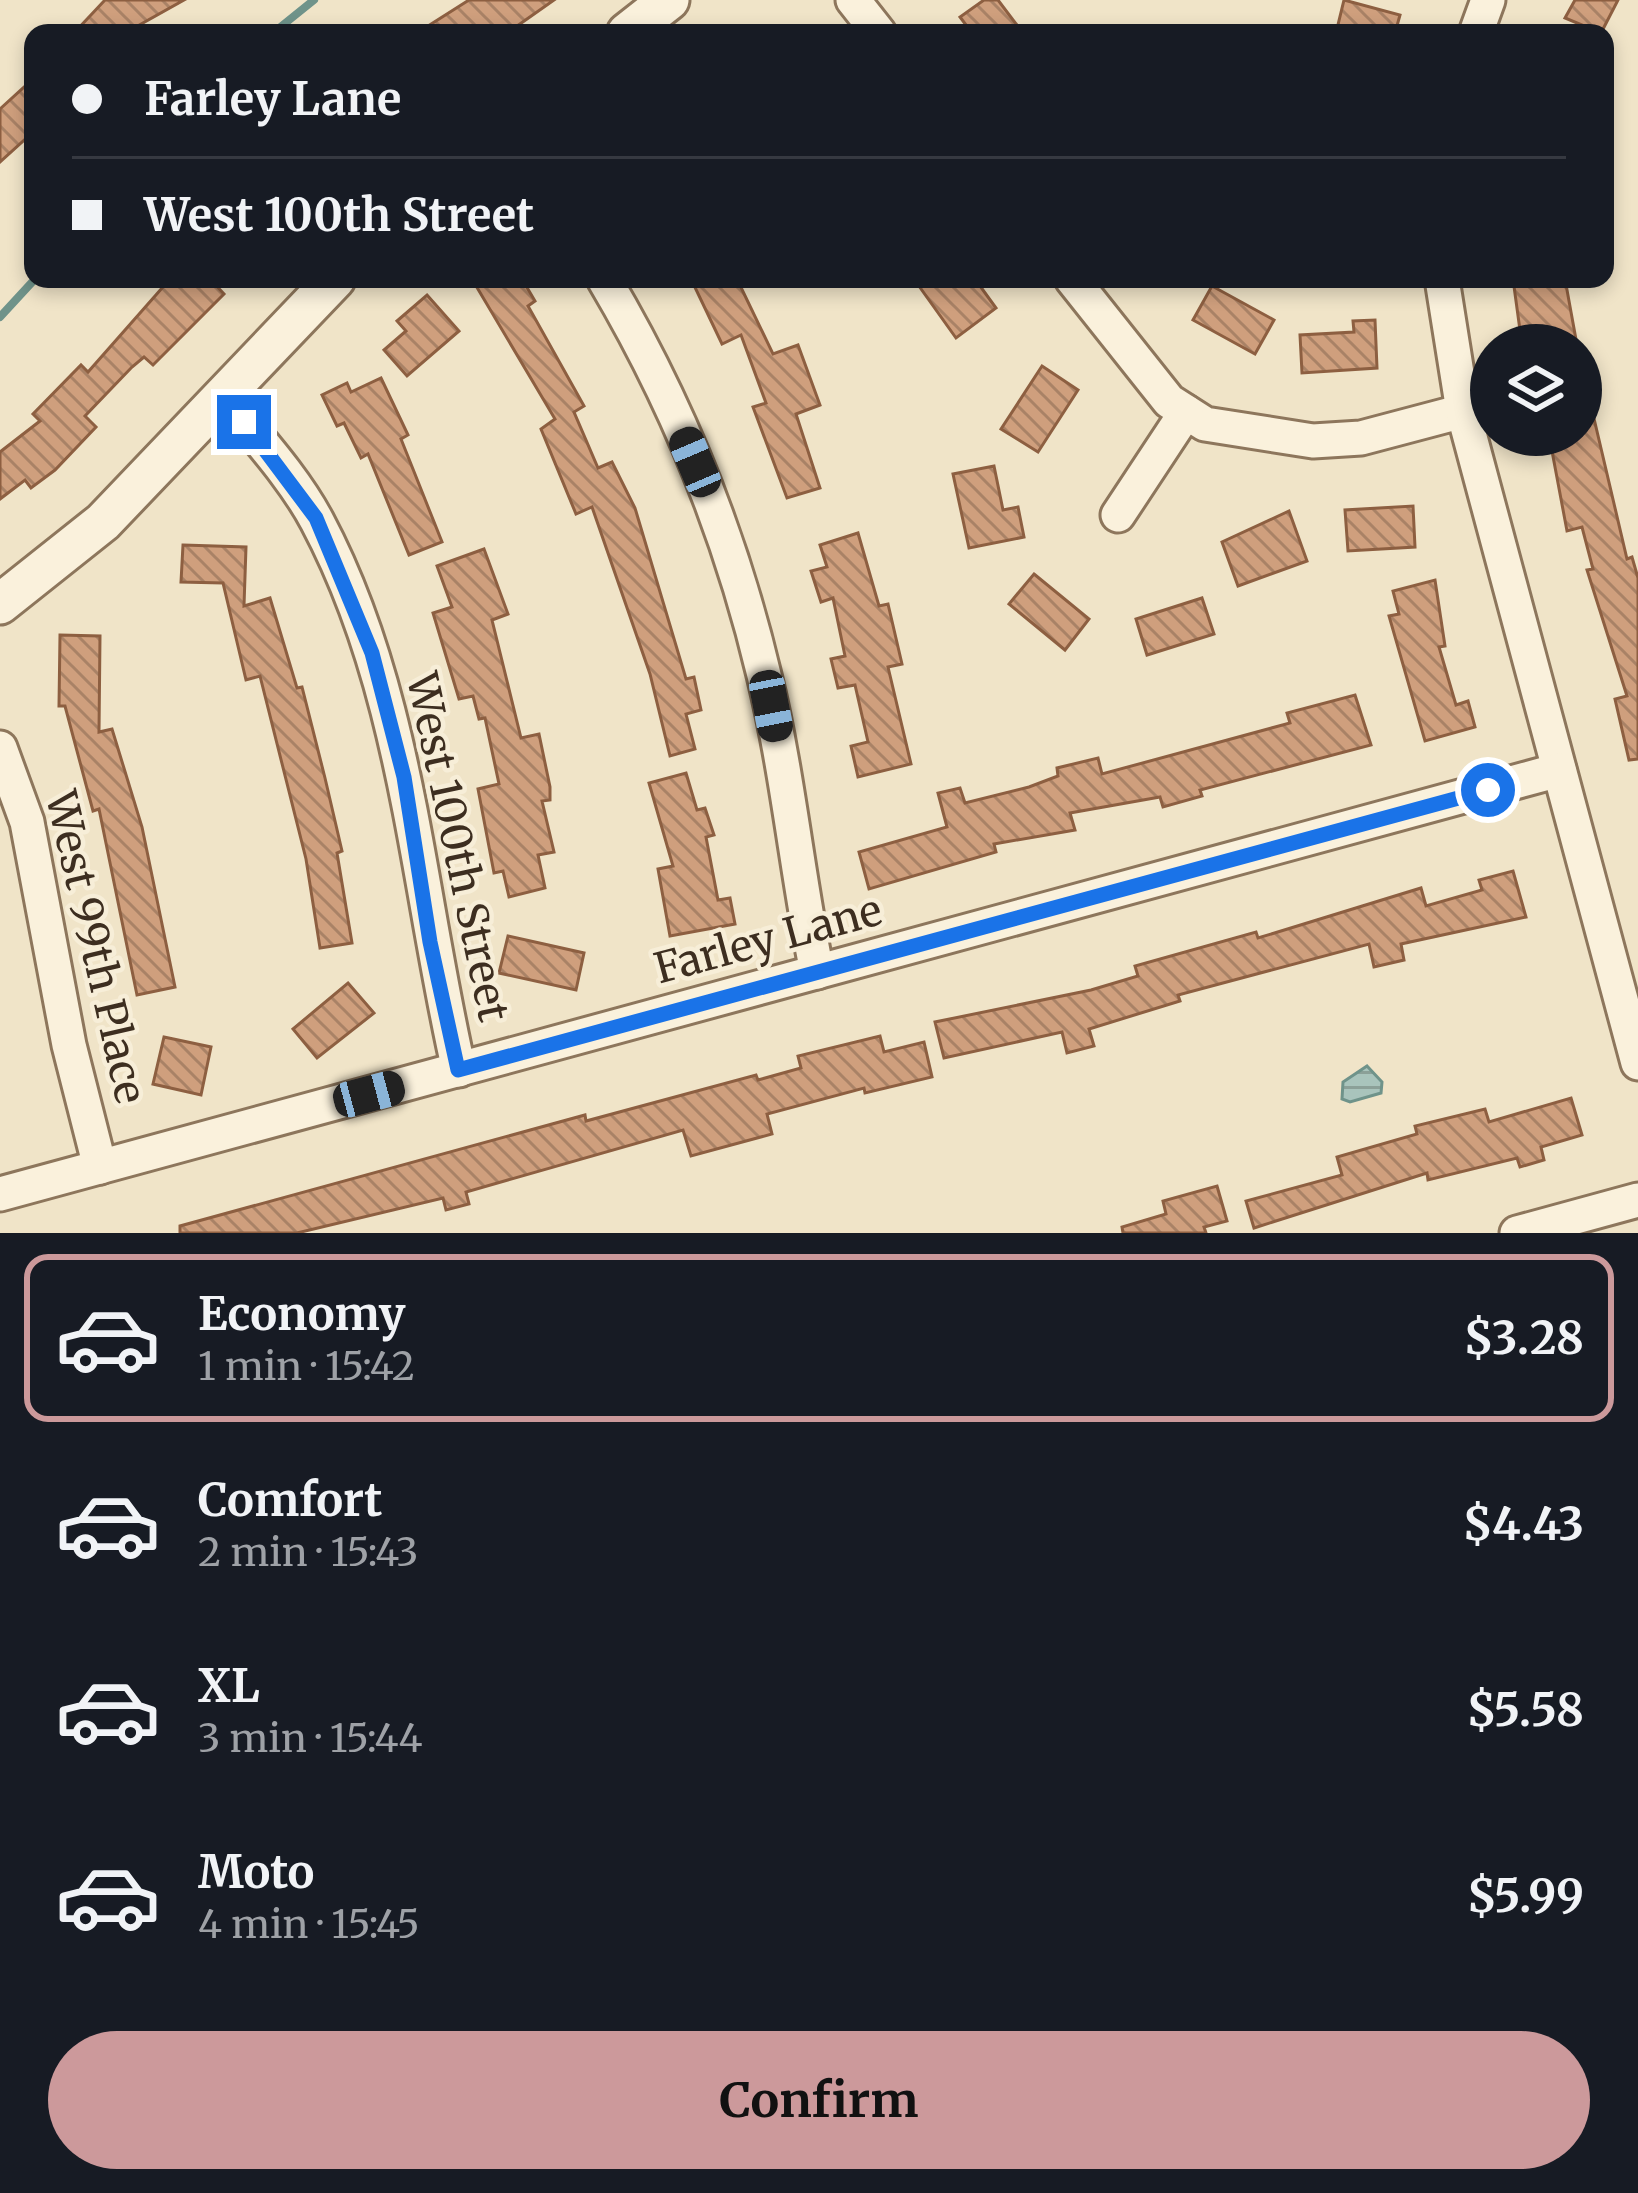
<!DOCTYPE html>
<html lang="en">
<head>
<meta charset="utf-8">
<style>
	body { margin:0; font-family:Merriweather,serif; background:#242831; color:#f1f3f6; height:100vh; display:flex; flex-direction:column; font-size:45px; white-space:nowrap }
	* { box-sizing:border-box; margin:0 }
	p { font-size:39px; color:#9ea1a6 }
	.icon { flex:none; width:66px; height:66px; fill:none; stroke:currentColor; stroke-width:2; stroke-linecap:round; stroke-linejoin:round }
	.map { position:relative; height:1233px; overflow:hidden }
	.side { display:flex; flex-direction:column; background:#171b24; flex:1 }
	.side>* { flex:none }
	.top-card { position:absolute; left:24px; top:24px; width:1590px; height:264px; border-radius:24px; box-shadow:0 6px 18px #0003; display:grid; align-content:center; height:264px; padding:0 48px; background:#171b24 }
	.tools { position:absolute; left:1470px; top:324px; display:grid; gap:24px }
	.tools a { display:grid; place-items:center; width:132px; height:132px; border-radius:50%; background:#171b24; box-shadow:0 6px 18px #0003; font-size:60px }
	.end { position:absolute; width:54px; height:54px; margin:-27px; border:15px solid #1a73e8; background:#fff; box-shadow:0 0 0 6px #fff }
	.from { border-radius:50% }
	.car { position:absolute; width:36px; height:72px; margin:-36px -18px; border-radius:15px; box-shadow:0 0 9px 3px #0007; background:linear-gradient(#222 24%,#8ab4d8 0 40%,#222 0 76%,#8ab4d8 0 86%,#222 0) }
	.top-card b { display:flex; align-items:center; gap:42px; height:114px; font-size:45px }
	.top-card b+b { border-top:3px solid #363941 }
	.top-card i { width:30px; height:30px; background:#f1f3f6 }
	ul { padding:21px 0 0; list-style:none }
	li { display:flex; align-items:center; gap:36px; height:168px; margin:0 24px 18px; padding:0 24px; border:6px solid transparent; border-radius:24px }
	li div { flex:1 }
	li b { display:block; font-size:45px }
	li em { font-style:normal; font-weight:700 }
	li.on { border-color:#cc999b }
	li>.icon { width:108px; height:108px; stroke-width:1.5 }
	.action { display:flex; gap:24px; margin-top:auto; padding:24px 48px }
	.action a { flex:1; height:138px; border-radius:72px; background:#cc999b; color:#111; font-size:48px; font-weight:700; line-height:138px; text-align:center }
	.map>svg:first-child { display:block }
	.water { fill:url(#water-rules); stroke:#6f938a; stroke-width:3 }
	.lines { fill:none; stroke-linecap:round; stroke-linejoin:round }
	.stream { stroke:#6f938a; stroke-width:8 }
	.building { fill:url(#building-back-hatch); stroke:#8d5f41; stroke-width:3 }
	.minor-casing { stroke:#8d765c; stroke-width:39 }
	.tertiary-casing { stroke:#8d765c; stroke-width:45 }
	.minor { stroke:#faf1dc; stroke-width:33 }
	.tertiary { stroke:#faf1dc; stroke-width:39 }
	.route { stroke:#1a73e8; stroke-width:15 }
	.labels { text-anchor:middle; stroke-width:9; stroke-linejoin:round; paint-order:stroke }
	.street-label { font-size:42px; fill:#3d2e20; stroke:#f7eed8 }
</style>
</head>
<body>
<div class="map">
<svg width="1638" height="1233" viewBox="0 0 1638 1233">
	<defs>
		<pattern id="water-rules" width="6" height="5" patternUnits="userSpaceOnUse" patternTransform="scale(3)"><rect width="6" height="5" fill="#a9c4bc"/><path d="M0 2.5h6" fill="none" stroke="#8ba098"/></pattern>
		<pattern id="building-back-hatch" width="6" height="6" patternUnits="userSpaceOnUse" patternTransform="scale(3)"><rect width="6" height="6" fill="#cf9f7d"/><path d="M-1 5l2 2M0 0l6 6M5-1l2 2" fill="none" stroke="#a98266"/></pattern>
	</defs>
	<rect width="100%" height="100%" fill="#f0e4c8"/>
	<path class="water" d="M1367 1066 1382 1082 1381 1093 1350 1102 1342 1099 1343 1082Z"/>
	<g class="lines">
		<g class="stream">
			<path d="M273 33 314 0"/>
			<path d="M0 317 35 279"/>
		</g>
	</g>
	<g class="building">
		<path d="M105 0H184L125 33H74Z"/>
		<path d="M469 0H554L507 33H417Z"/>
		<path d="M984 0H998L1023 33H972L960 17Z"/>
		<path d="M1344 0 1400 15 1395 33H1336Z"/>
		<path d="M1575 0H1618L1601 33 1565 18Z"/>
		<path d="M33 79V132L0 162V109Z"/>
		<path d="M170 279H210L224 294 153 365 144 357 132 367 85 416 96 427 55 470 31 488 25 480 0 499V452L40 421 33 414 81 365 88 372Z"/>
		<path d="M472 279H522L535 301 528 306 584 406 574 412 598 468 612 462 635 508 686 679 694 677 701 710 686 714 695 749 670 756 650 674 592 507 576 514 541 429 555 419Z"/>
		<path d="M691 279H737L773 354 798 345 820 405 796 414 820 488 787 498 753 407 766 403 741 335 722 344Z"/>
		<path d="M914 279H975L996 308 956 338Z"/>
		<path d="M1513 279H1565L1577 345H1522Z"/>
		<path d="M1212 286 1274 320 1255 354 1193 320Z"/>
		<path d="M427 295 459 331 407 376 384 350 406 331 397 321Z"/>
		<path d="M1375 320 1377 368 1302 373 1300 335 1354 332 1353 321Z"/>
		<path d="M1042 366 1078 390 1038 452 1001 429Z"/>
		<path d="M381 378 408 435 401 439 442 542 409 555 368 454 361 458 344 423 337 426 322 395 347 383 351 392Z"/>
		<path d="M1588 393 1627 559 1632 557 1638 578V759L1629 760 1615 699 1627 696 1587 570 1593 569 1582 527 1567 531 1549 435H1581V394Z"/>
		<path d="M994 466 1003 510 1018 507 1024 537 969 548 953 474Z"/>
		<path d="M1413 506 1415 547 1348 551 1345 510Z"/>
		<path d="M1289 511 1307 561 1238 586 1222 542Z"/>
		<path d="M858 533 879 606 888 604 902 664 888 667 911 764 858 777 851 746 868 742 855 685 838 688 831 659 845 656 833 598 821 602 811 571 827 567 820 545Z"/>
		<path d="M183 545 246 547 244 606 270 598 297 688 302 687 325 778 342 851 337 853 352 943 320 948 306 859 260 676 246 680 223 583 181 582Z"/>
		<path d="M484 549 508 614 492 620 521 738 539 734 550 787V800L542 801 554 852 538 855 545 888 509 897 503 871 494 873 478 789 499 784 485 718 479 719 473 696 459 699 433 613 452 607 437 566Z"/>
		<path d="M1034 574 1089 619 1065 650 1009 604Z"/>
		<path d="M1435 580 1445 646 1439 647 1456 705 1468 701 1475 727 1425 741 1389 616 1399 614 1393 591Z"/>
		<path d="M1202 598 1214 634 1147 655 1136 619Z"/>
		<path d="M60 635 100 636 99 732 112 729 142 827 175 987 137 995 99 809 93 811 65 706H59Z"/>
		<path d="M1355 695 1371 745 1200 790 1202 796 1163 807 1160 797 1070 813 1075 830 994 844 996 852 869 889 859 852 947 827 938 793 960 788 965 803 1029 787 1058 776 1057 768 1098 758 1102 774 1290 723 1287 713Z"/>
		<path d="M686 773 697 810 705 808 714 835 706 837 718 900 730 898 735 924 670 936 658 869 673 866 649 783Z"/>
		<path d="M1513 871 1526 917 1401 944 1404 960 1374 967 1369 944 1178 995 1180 1001 1089 1029 1094 1046 1067 1053 1062 1032 944 1058 935 1022 1091 990 1138 976 1135 966 1256 932 1258 938 1421 888 1426 906 1482 890 1479 880Z"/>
		<path d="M508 936 584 953 576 990 499 973Z"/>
		<path d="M348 983 374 1013 317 1058 293 1029Z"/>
		<path d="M880 1036 884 1052 924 1042 932 1077 865 1093 864 1088 767 1114 772 1134 691 1156 683 1130 466 1192 469 1204 446 1210 443 1198 297 1233H180V1226L585 1115 586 1121 756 1075 758 1080 801 1068 798 1056Z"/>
		<path d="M164 1037 211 1047 201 1095 153 1084Z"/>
		<path d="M1571 1098 1582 1135 1541 1147 1544 1160 1520 1167 1517 1158 1428 1180 1427 1173 1254 1228 1246 1201 1342 1175 1337 1157 1417 1134 1415 1126 1485 1109 1489 1122Z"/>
		<path d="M1217 1186 1227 1221 1204 1227 1206 1233H1123L1122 1227 1166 1214 1163 1201Z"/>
	</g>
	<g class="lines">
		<g class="minor-casing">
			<g id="minor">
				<path d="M853 0 879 33"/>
				<path d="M1476 33 1488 0"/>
				<path d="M604 279C677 402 731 536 764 675 788 773 797 874 817 972"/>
				<path d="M1072 279 1169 401 1205 424 1313 441 1361 438 1463 411"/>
				<path d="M1442 279 1463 411 1638 1063"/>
				<path d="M224 397C256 437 293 476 317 521 407 690 417 887 459 1070"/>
				<path d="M1118 515 1186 412"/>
				<path d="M0 748 27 822 69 1045 100 1167"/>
				<path d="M0 1194 1559 770"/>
				<path d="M1517 1233 1638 1200"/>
			</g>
		</g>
		<g class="tertiary-casing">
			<g id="tertiary">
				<path d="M627 33 669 0"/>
				<path d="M0 604 103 522 335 279"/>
			</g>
		</g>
		<use href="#minor" class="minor"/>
		<use href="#tertiary" class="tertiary"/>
	</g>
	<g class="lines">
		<path class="route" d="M244 422 316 518 372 653 404 777 430 942 458 1070 1488 790"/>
	</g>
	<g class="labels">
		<g class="street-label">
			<text transform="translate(458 847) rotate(78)" y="15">West 100th Street</text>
			<text transform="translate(768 939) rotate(-15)" y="15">Farley Lane</text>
			<text transform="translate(96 947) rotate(77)" y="15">West 99th Place</text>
		</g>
	</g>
</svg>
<div class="tools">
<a><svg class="icon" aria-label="layers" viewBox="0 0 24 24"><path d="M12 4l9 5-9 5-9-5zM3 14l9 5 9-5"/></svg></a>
</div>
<i class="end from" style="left:1488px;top:790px"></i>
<i class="end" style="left:244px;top:422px"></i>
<i class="car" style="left:695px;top:462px;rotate:337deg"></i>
<i class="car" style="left:771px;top:706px;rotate:169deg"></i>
<i class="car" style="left:369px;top:1094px;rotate:75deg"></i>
<div class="top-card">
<b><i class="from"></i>Farley Lane</b>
<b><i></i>West 100th Street</b>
</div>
</div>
<section class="side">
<ul>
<li class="on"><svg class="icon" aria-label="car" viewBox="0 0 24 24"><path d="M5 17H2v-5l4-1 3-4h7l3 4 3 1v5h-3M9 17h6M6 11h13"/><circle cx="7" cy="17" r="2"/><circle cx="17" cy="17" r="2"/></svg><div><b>Economy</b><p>1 min · 15:42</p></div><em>$3.28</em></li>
<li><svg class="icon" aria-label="car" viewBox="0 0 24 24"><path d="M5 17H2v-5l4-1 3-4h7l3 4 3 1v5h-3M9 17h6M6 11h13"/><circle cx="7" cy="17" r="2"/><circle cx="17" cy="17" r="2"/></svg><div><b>Comfort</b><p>2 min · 15:43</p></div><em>$4.43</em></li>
<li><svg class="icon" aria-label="car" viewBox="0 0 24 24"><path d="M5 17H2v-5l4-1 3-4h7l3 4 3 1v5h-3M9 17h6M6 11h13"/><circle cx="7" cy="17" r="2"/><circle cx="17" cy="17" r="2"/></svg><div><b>XL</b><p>3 min · 15:44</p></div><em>$5.58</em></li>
<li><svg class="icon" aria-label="car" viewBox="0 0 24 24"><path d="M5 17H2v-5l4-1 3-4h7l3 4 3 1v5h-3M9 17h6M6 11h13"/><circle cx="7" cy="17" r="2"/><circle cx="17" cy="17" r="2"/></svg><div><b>Moto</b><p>4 min · 15:45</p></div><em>$5.99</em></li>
</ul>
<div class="action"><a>Confirm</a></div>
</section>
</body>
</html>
